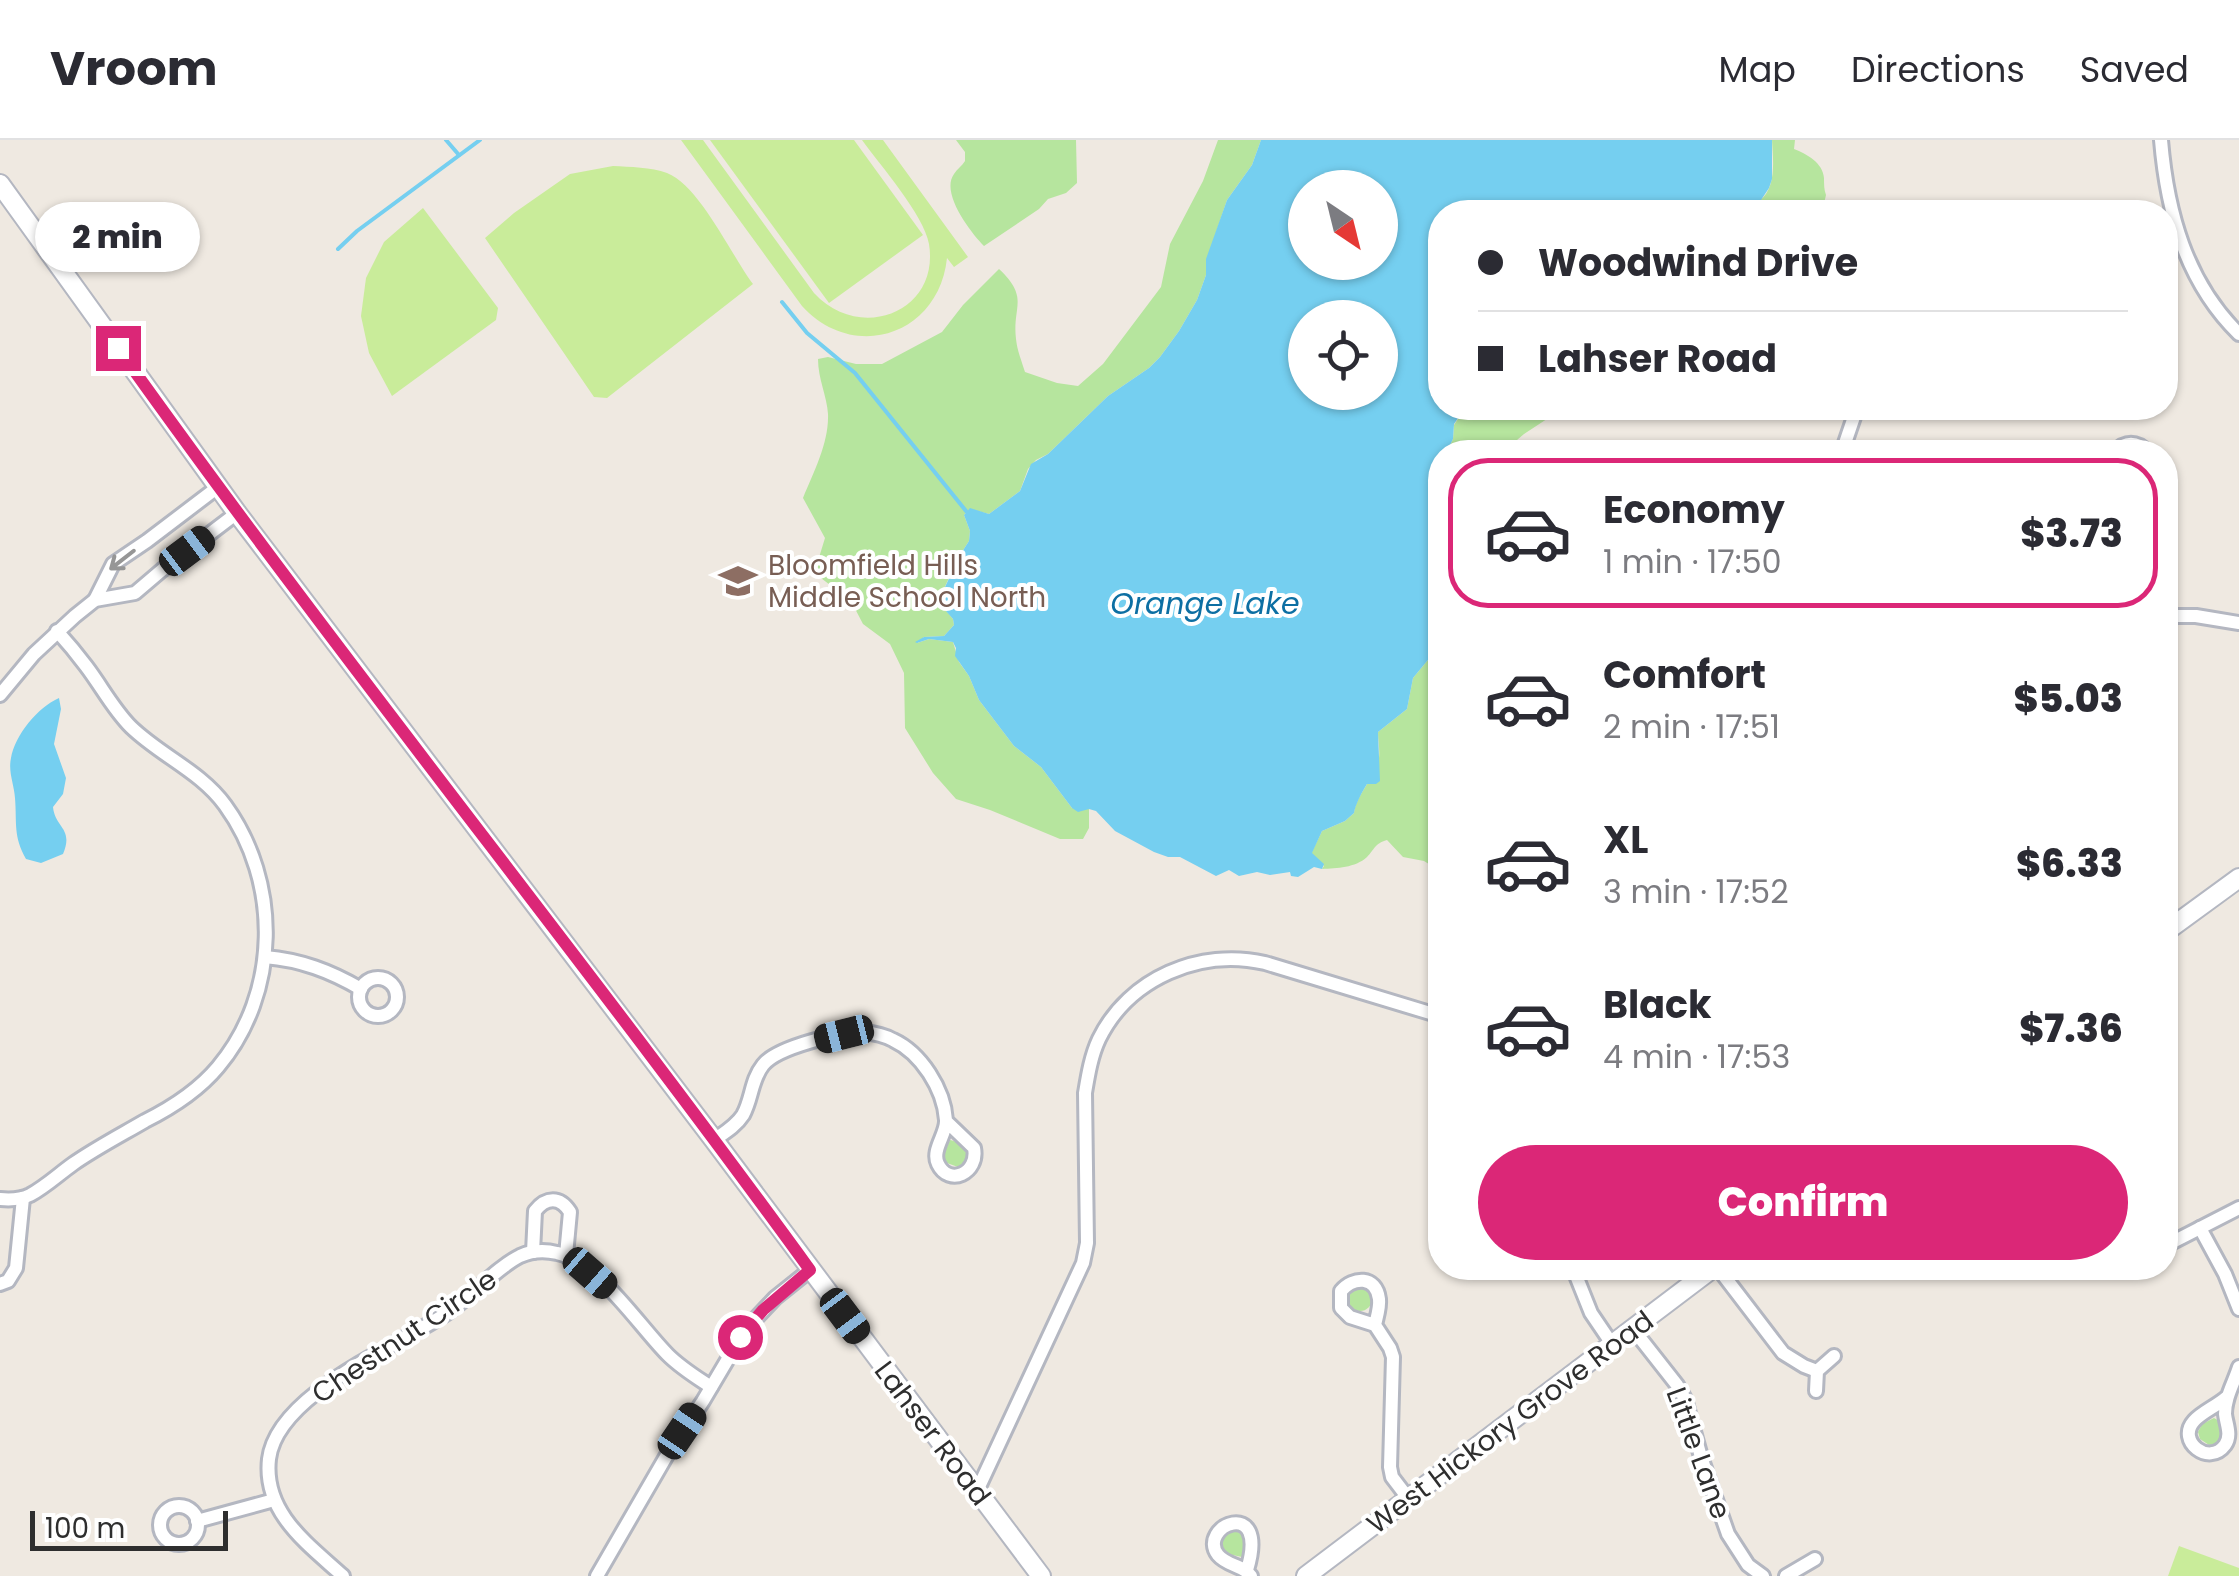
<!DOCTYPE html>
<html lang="en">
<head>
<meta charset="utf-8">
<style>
	body { margin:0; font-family:Poppins,sans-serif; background:#f7f7f7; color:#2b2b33; height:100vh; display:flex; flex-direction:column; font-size:38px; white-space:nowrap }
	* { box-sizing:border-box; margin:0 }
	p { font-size:32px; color:#7c7c81 }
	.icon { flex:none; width:55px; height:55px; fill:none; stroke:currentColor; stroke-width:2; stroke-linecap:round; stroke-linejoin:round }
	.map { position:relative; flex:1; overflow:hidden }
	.side { position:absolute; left:1428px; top:300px; width:750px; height:840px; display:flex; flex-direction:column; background:#fff; border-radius:40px; box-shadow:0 2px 8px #0004 }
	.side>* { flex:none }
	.banner { position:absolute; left:1428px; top:60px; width:750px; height:220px; border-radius:40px; box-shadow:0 2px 8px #0004; display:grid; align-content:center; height:220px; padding:0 50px; background:#fff }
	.needle { width:65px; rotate:145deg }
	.controls { position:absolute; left:1288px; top:30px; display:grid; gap:20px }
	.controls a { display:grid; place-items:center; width:110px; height:110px; border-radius:50%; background:#fff; box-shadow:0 2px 8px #0004; font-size:50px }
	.scale { position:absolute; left:30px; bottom:25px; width:198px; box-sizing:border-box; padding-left:10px; border:5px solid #2e2e2e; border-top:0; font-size:28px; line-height:35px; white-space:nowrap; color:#2e2e2e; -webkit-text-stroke:8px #fff; paint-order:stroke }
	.end { position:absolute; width:45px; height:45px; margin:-22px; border:12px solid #db2777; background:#fff; box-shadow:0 0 0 5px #fff }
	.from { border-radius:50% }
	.bubble { position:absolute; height:70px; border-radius:35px; background:#fff; box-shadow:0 2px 8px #0004; font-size:32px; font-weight:800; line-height:70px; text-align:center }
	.car { position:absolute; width:30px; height:60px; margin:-30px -15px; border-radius:12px; box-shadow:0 0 8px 2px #0007; background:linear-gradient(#222 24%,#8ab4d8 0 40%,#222 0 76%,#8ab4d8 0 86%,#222 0) }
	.banner b { display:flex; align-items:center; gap:35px; height:95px; font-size:38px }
	.banner b+b { border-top:2px solid #e1e1e2 }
	.banner i { width:25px; height:25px; background:#2b2b33 }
	ul { padding:18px 0 0; list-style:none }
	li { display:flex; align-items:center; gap:30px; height:150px; margin:0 20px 15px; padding:0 30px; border:5px solid transparent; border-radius:40px }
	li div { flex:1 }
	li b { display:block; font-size:38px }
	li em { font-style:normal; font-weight:800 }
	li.active { border-color:#db2777 }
	li>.icon { width:90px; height:90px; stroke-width:1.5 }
	.cta { display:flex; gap:20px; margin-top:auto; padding:20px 50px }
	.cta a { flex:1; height:115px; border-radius:60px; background:#db2777; color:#fff; font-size:40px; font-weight:800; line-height:115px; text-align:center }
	header { display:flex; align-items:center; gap:60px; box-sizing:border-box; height:140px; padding:0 50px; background:#fff; border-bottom:2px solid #e1e1e2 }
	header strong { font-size:48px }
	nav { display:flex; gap:55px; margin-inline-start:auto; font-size:35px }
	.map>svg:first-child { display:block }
	.green { fill:#b6e59e }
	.pitch { fill:#c9ec9a }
	.water { fill:#75cff0; fill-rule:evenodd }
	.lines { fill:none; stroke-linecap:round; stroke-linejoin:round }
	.stream { stroke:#75cff0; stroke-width:4 }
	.street-casing { stroke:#b4b7c1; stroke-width:18 }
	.secondary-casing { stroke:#b4b7c1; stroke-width:22 }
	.street { stroke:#fff; stroke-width:12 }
	.secondary { stroke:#fff; stroke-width:18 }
	.oneway { stroke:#969696 }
	.route { stroke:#db2777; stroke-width:12 }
	.labels { text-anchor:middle; stroke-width:8; stroke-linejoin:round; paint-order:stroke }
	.education-label { font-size:28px; fill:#785e54; stroke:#fff; text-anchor:start }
	.street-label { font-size:28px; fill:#2e2e2e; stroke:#fff }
	.water-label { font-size:30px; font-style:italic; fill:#0d6fa3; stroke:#fff }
</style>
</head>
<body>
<header>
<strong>Vroom</strong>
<nav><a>Map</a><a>Directions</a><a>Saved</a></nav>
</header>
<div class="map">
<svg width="2239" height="1436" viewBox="0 0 2239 1436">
	<rect width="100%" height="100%" fill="#efe9e1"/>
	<g class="green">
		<path d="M956 0H1076L1077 43 1066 53 1048 59 1039 69 984 106C971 93 940 53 954 34 957 29 962 26 965 21V12Z"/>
		<path d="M1218 0H1261L1252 25 1227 60 1207 119 1206 135 1197 160 1179 191 1160 217 1149 228 1108 256 1048 314 1036 320 1028 329 1020 351 989 374 970 369 964 375 970 391 969 401 960 415 938 461 953 479 954 485 944 496 924 497 917 503 929 499 953 502 959 522 969 536 979 560 1014 606 1041 627 1072 668 1089 669V688L1083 699H1060L990 670 956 659 933 633 905 588 904 533 890 504 863 484 851 461 817 435V424L825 398 803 358C814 331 829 303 828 274 827 256 818 239 818 219L828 217 856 224H882L942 192 963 165 999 129C1030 158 1012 166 1016 199 1017 210 1022 222 1025 232L1057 243 1078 246 1103 224 1161 147 1170 104 1203 41Z"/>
		<path d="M1772 0H1795L1794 9C1807 14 1823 23 1824 38 1824 44 1824 50 1826 55L1822 72H1737C1744 68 1753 66 1759 61 1777 48 1773 20 1772 0Z"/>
		<path d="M1465 268H1547L1553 275 1524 294 1503 312H1450L1448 309 1453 299 1454 285Z"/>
		<path d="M1440 465V731L1424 721 1403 717 1387 700C1374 704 1375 709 1367 717 1355 728 1337 728 1322 729L1324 726 1311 714 1322 691 1345 681 1354 673C1356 655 1377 635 1379 618 1380 610 1378 600 1378 592L1407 569 1413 538 1432 515Z"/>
		<path d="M950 1000C962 1003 970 1011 965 1022L958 1027 947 1023 943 1016Z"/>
		<circle cx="1360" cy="1159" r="12"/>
		<path d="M2214 1278 2219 1281 2221 1297 2215 1304 2209 1305 2200 1299 2198 1292 2202 1284Z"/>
		<path d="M1231 1391C1247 1391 1248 1405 1242 1417L1228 1414 1222 1406 1223 1397Z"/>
	</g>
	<g class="pitch">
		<path d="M681 0H703L814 153C860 203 940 172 929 104 924 75 880 25 862 0H883L968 117 954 127 947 118C939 195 854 223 802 166Z"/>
		<path d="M710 0H854L923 95 829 163Z"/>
		<path d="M613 26C630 27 651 27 667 33 700 46 731 115 753 144L607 258 594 257 485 98 514 73 570 34Z"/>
		<path d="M423 68 498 168 496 180 392 256 369 213 361 176 366 138 384 102Z"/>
		<path d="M2179 1406 2239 1428V1436H2168Z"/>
	</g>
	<g class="water">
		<path d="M1261 0H1772V39L1769 48 1759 63 1750 65 1737 72H1440V268H1465L1454 284 1453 299 1448 309 1450 312H1440V416L1433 444 1437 456 1440 454 1439 475 1431 510 1432 515 1413 538 1407 569 1378 592 1380 641 1376 644H1367C1362 652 1355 665 1354 673L1345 681 1322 691 1312 713 1324 724 1322 729 1314 727 1298 737 1291 736 1290 732 1270 735 1257 732 1239 736 1229 730 1216 736 1180 717H1168L1154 712 1115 691 1096 671 1089 669 1078 672 1072 668 1041 627 1014 606 979 560 969 536 955 516 956 508 953 502 929 499 917 503 915 502 924 497 944 496 954 485 953 479 938 462 960 415 969 401 970 391 964 375 970 368 989 374 1020 351 1031 324 1048 314 1108 256 1149 228 1160 217 1179 191 1197 160 1206 135V119L1227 60 1252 25ZM1305 48H1380V122H1305ZM1305 178H1380V252H1305Z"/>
		<path d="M59 558 61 569 54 604 66 638 63 654 53 667C55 688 74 688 63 714L41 723 26 719C13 696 17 683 15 658 14 644 8 632 11 618 15 595 38 567 59 558Z"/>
	</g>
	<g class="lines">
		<g class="stream">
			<path d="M446 0 459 15"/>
			<path d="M338 109 357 91 480 0"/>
			<path d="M782 162 807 193 855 233 966 371"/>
		</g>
		<g class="street-casing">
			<g id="street">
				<path d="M2161 0C2167 72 2186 142 2239 194"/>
				<path d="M1842 312 1857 268"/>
				<path d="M2115 312C2125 301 2137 301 2147 312"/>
				<path d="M95 460 113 424 147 401 218 347"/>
				<path d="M2165 476H2196L2239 483"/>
				<path d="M0 555 34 514 75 476 95 460 135 453 162 430 237 373"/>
				<path d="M265 817C301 820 330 831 361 849"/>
				<circle cx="378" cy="857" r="19"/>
				<path d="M714 1000C724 993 736 986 743 975 752 959 751 940 763 925 777 907 840 892 863 892 873 893 884 895 893 900 921 913 944 949 946 980 947 994 931 1010 938 1024 949 1047 979 1033 974 1008L947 982"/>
				<path d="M0 1059C10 1060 20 1060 30 1055 45 1047 59 1034 73 1024 96 1008 121 995 145 981 173 967 198 951 218 927 280 853 281 742 225 665 200 631 161 616 131 587 113 569 102 547 86 526 77 514 67 502 57 491"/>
				<path d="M2200 1088 2225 1134 2239 1169"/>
				<path d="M2165 1106 2239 1068"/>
				<path d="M533 1112 535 1071C546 1057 560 1056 570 1072L566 1115"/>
				<path d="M1573 1128 1591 1173 1612 1204"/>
				<path d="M1718 1128 1783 1213 1804 1226 1817 1231"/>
				<path d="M0 1144 8 1141 16 1128 23 1058"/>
				<path d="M1375 1185 1350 1177 1341 1168V1151C1353 1137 1376 1135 1379 1159 1380 1167 1377 1176 1375 1185L1390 1208 1393 1217 1390 1327 1392 1337 1408 1358"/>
				<path d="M1633 1189 1677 1245 1685 1259 1701 1317 1728 1394 1748 1425 1763 1436"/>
				<path d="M1816 1251 1817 1231 1834 1216"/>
				<path d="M2227 1257C2217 1266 2202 1272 2194 1281 2176 1301 2209 1327 2225 1305 2232 1295 2226 1284 2225 1274 2225 1257 2234 1243 2239 1227"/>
				<path d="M977 1351 1083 1123 1087 1103 1085 953C1088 935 1091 916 1099 899 1129 838 1200 808 1265 823L1440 876"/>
				<circle cx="179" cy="1385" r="19"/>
				<path d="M197 1381 274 1360"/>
				<path d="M1247 1430C1270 1354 1196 1387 1218 1415 1227 1426 1243 1425 1251 1436"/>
				<path d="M343 1436C308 1404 263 1373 269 1319 277 1254 398 1206 447 1173 471 1157 496 1128 520 1116 531 1111 545 1110 557 1113 597 1121 640 1187 668 1215 681 1228 696 1237 711 1247"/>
				<path d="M597 1436 667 1315 703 1261 745 1190 775 1158 810 1130"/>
				<path d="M1786 1436 1815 1419"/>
			</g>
		</g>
		<g class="secondary-casing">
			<g id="secondary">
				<path d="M0 44 237 373 714 1000 1041 1436"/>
				<path d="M2165 792 2239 738"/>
				<path d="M1306 1436 1713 1128"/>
			</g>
		</g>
		<use href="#street" class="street"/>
		<use href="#secondary" class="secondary"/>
	</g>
	<defs><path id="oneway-shaft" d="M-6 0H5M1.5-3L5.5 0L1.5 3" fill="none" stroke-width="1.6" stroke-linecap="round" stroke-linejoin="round" transform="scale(2.5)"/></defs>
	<use class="oneway" href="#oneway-shaft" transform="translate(122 420) rotate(142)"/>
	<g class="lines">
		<path class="route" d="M118 208C341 521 584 819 810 1130L763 1170 740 1197"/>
	</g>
	<defs>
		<g id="school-bare" transform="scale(3)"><path d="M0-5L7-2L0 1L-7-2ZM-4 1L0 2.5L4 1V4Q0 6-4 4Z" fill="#8d6e63" stroke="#fff" stroke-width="2.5" paint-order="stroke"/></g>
	</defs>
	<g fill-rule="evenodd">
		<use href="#school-bare" x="738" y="441"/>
	</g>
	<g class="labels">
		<g class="education-label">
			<text x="768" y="435">Bloomfield Hills<tspan x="768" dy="32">Middle School North</tspan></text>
		</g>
		<g class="street-label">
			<text transform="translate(404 1196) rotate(-34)" y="10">Chestnut Circle</text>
			<text transform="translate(1510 1282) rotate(-37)" y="10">West Hickory Grove Road</text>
			<text transform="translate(933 1293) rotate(53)" y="10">Lahser Road</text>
			<text transform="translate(1699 1313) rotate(70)" y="10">Little Lane</text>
		</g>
		<g class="water-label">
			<text x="1205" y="474">Orange Lake</text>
		</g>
	</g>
</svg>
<div class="controls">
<a><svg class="needle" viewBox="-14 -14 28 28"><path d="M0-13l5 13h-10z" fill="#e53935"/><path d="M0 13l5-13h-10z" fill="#7c7c81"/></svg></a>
<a><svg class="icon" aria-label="locate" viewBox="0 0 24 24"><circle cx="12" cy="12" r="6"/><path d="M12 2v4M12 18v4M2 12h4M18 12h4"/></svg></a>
</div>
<div class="scale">100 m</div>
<i class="end from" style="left:740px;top:1197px"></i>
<i class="end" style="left:118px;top:208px"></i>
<div class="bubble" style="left:35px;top:62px;width:165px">2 min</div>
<i class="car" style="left:187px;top:411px;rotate:53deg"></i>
<i class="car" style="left:844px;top:894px;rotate:256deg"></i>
<i class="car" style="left:590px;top:1133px;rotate:131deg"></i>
<i class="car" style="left:845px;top:1176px;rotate:143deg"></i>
<i class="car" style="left:682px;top:1291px;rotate:34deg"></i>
<div class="banner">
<b><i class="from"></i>Woodwind Drive</b>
<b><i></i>Lahser Road</b>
</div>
<section class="side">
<ul>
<li class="active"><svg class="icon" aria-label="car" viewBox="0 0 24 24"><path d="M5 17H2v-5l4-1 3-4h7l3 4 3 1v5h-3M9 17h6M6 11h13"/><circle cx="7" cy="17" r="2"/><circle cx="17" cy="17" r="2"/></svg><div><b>Economy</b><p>1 min · 17:50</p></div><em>$3.73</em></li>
<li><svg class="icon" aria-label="car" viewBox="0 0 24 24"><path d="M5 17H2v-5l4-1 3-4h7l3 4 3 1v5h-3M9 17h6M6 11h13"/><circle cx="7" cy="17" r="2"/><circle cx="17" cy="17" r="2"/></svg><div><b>Comfort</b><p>2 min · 17:51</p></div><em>$5.03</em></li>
<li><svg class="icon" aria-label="car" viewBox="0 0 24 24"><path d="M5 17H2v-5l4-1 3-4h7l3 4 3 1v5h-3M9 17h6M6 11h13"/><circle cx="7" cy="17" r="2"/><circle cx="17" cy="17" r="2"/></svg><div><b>XL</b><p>3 min · 17:52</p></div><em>$6.33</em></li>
<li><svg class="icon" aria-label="car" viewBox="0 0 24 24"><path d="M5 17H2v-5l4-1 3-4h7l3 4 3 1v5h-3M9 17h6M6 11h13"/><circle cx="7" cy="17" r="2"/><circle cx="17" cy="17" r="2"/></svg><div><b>Black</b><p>4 min · 17:53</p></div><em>$7.36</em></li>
</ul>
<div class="cta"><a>Confirm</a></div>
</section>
</div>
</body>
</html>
